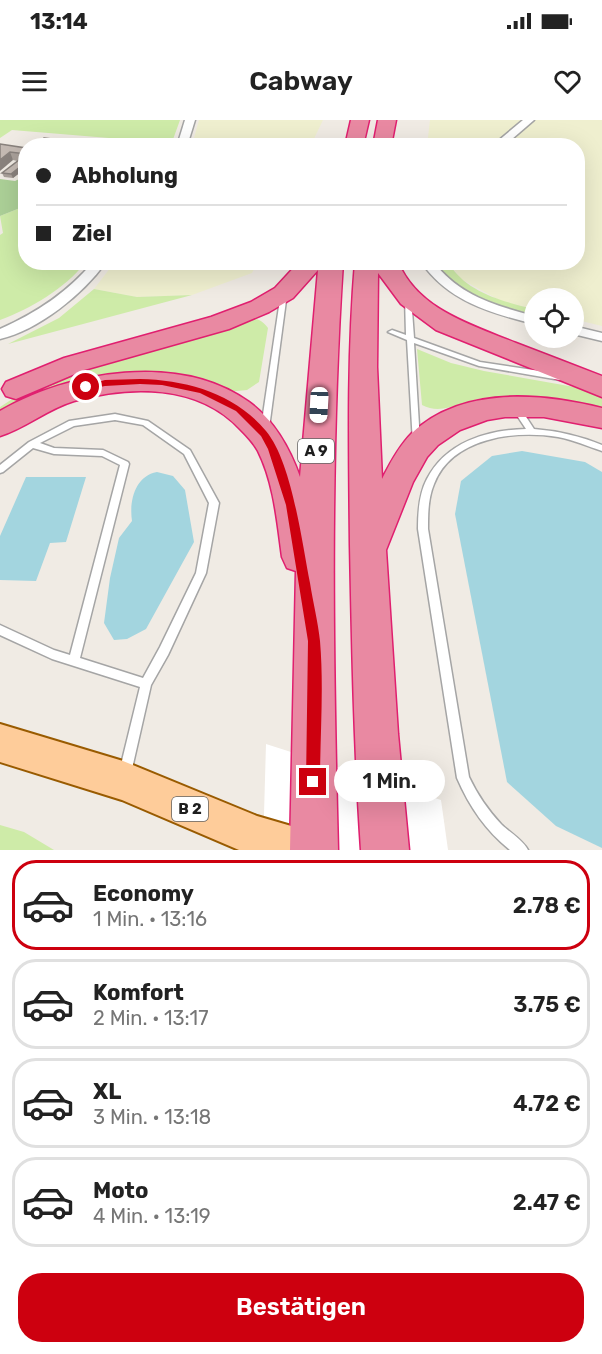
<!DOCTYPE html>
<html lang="de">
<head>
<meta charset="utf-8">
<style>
	body { margin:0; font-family:Rubik,sans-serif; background:#f2f2f2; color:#222; height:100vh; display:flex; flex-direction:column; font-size:22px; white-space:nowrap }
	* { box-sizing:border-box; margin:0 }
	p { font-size:20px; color:#767676 }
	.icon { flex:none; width:33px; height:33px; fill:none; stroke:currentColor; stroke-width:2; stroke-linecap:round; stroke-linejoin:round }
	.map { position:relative; height:730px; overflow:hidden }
	.side { display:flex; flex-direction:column; background:#fff; flex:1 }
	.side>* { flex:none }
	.guide { position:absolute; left:18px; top:18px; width:567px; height:132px; border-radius:24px; box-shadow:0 6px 24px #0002; display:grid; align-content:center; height:132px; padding:0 18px; background:#fff }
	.buttons { position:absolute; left:524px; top:168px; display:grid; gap:12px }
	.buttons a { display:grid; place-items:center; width:60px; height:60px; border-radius:50%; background:#fff; box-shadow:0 6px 24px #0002; font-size:30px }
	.end { position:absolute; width:27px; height:27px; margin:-14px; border:8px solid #cd000f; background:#fff; box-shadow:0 0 0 3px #fff }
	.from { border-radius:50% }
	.bubble { position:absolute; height:42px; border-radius:21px; background:#fff; box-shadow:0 6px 24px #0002; font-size:20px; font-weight:600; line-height:42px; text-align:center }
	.car { position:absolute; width:18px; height:36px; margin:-18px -9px; border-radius:8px; box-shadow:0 0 4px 2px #0007; background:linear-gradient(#fff 24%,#345 0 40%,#fff 0 76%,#345 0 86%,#fff 0) }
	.guide b { display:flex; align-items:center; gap:21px; height:57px; font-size:22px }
	.guide b+b { border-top:2px solid #e0e0e0 }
	.guide i { width:15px; height:15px; background:#222 }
	ul { padding:10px 0 0; list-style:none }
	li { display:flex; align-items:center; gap:18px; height:90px; margin:0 12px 9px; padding:0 6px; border:3px solid #e0e0e0; border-radius:24px }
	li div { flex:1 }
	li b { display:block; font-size:22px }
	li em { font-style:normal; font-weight:600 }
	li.selected { border-color:#cd000f }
	li>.icon { width:54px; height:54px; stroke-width:1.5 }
	.cta { display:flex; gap:12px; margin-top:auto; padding:12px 18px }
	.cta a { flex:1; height:69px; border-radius:24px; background:#cd000f; color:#fff; font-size:24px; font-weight:600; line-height:69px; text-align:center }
	.status { display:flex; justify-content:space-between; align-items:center; height:42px; padding:0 30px; background:#fff; direction:ltr }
	.status svg { height:16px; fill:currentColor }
	header { display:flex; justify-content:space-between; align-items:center; height:78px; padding:0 18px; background:#fff; font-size:27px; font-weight:600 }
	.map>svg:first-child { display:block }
	.farmland { fill:#efefcf }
	.grass { fill:#ceeba8 }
	.forest { fill:#acd097 }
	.water { fill:#a3d5df }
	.pier { fill:#fff }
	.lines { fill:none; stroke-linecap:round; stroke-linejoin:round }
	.service-casing { stroke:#a5a5a5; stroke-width:3 }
	.minor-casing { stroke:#a5a5a5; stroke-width:3 }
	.primary-casing { stroke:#995b00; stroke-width:4 }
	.motorway-casing { stroke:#e01f6f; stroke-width:3 }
	.service { fill:#fff; fill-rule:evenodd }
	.minor { fill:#fff; fill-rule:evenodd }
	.primary { fill:#fecc9a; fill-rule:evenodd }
	.motorway { fill:#e989a2; fill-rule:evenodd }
	.wall { fill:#a9a09a }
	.shaded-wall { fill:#89827d }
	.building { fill:#c4bab3; stroke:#89827d; stroke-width:1.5 }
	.route { fill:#cd000f }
	.labels { text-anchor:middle; stroke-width:4.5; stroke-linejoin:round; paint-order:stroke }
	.shield { fill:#fff; stroke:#626262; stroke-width:1.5 }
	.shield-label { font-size:15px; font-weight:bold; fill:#1e1e1e }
</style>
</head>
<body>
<div class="status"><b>13:14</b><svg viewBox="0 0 49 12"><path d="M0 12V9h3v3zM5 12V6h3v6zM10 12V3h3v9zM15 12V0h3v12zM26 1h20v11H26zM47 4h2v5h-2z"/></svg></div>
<header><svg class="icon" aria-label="menu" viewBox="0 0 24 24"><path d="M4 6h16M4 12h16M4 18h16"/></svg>Cabway<svg class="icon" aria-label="heart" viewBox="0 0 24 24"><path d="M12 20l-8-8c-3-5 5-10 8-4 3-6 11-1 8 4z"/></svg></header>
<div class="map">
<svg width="602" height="730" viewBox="0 0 602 730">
	<rect width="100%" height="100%" fill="#f0ebe4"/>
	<g class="farmland">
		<path d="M199 0H323L311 25H192Z"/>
		<path d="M430 0H602V206L573 199V178H534V189L501 181 461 159 449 143 578 142V26L508 25 513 20 497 25 427 26Z"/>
		<path d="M114 143H257L252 153 192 175 137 177 94 169Z"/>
	</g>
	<g class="grass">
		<path d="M0 0H180L171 25 116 26 121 19 12 10 0 18Z"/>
		<path d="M25 86 26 142 85 143C64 169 32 188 0 200V115L3 113 0 96Z"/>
		<path d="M427 143H449C465 172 504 182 534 189V200L479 183Z"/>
		<path d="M94 169 137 177 192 175 8 224 59 198Z"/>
		<path d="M245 198C256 198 261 199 268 208L259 262 247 270 227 272 82 260 52 268 0 296V287L26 270 65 253Z"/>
		<path d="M417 229 451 243 484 251 580 268 602 276V291C562 281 525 274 484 278 462 281 442 296 422 285Z"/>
		<path d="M0 705 24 712 54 730H0Z"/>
	</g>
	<path class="forest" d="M25 56V86L0 96V59L15 61Z"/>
	<g class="water">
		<path d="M522 331 585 342 602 352V728L556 706 507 662 455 394 461 361 492 336Z"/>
		<path d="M157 352 173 356 185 370 194 422 146 509 127 519 114 520 104 503 110 458 119 418 132 401C129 381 135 356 157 352Z"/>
		<path d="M26 357H86L66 422 50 423 36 461 0 460V416Z"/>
	</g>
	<path class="pier" d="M266 624 441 680 448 730H263Z"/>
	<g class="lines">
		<g class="service-casing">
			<g id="service">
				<path d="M284 171 287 173 269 308 265 311 261 308 281 173Z"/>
				<path d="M408 175 411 177 414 218 480 242 560 254 564 257 560 260 479 246 414 223 420 322 419 324H413L407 220 388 212 392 210 406 215 405 177Z"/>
				<path d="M516 285 519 286 534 309C558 311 580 316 602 325V331C587 326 574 320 558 317 516 310 452 317 434 364 428 378 428 394 428 409L469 657C477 674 488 690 501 704 509 712 523 720 528 730H510C486 711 469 686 457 658L418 409C418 392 419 374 427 359 446 322 487 310 526 309L512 288Z"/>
				<path d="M115 294 148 301 190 330 219 383 206 453 168 535 151 565 131 653 129 657 125 659 121 657 119 653 140 567 52 539 0 515V505L54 530 70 535 120 345 102 336 54 334 33 328 3 352 0 353V345L29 322 69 301ZM115 300 143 305 184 334 209 383 196 453 160 527 143 558 80 538 129 344 128 342 103 330 54 328 40 323 74 306Z"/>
			</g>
		</g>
		<g class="minor-casing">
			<g id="minor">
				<path d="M185 0H195L187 26H177Z"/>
				<path d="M523 0H534L504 26H492Z"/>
				<path d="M93 142H106C83 174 39 210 0 219V209C36 193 67 173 93 142Z"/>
				<path d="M421 142H434C458 175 496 186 534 196V204C490 193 448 181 421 142Z"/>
				<path d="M573 206 602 213V221L573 214Z"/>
			</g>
		</g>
		<g class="primary-casing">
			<path id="primary" d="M0 604 123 641 257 696 322 715 328 730H239L122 680 0 642Z"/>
		</g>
		<g class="motorway-casing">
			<g id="motorway">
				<path d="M351 0H369L363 26H345Z"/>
				<path d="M378 0H396L391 26H373Z"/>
				<path d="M299 142H343C330 338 333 534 338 730H290L296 451 287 448 282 437C277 401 274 363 258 331 253 322 247 316 240 309 198 264 130 265 74 281 47 289 26 308 0 316V291C69 251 180 232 249 282 274 300 290 329 300 357L318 150 293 178 269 192 229 209 84 250 16 279 6 276 2 269 6 262 64 238 211 197 251 182 275 168Z"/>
				<path d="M355 142H398C418 190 472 205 516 223 545 234 573 245 602 256V277L436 210 401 184 378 153 377 247 382 359C390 343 399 326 412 313 462 266 541 273 602 288V308L544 297H505L487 300 460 310 438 325 427 337 413 362 386 430 398 614 409 730H361C354 628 352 527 350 425 349 330 347 237 355 142Z"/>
			</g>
		</g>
		<use href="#service" class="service"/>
		<use href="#minor" class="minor"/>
		<use href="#primary" class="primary"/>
		<use href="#motorway" class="motorway"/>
	</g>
	<path class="wall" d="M0 24 26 28V48L13 58 4 57 2 53 17 41 13 40Z"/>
	<g class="shaded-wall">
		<path d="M69 21 70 26H63Z"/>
		<path d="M10 32 13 40 0 51V40Z"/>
		<path d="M26 42V48L13 58 11 54Z"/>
	</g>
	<g class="building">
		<path d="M44 18 69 21 63 26H34Z"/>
		<path d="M0 24 26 28V34L10 32 0 40Z"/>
		<path d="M19 40 26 41V42L11 54 2 53Z"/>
	</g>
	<path class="route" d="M140 259C188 260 235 274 266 311 292 342 302 423 310 463 313 482 318 502 320 521 324 568 320 616 320 662L318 667 313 669 308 667 306 662 308 521 286 385 268 329 261 316 236 291 200 273 162 265 140 264 105 266 86 270 81 267 105 260Z"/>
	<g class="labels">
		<g class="shield">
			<rect x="298" y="319" width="36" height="24" rx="4.5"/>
			<rect x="172" y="677" width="36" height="24" rx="4.5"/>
		</g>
		<g class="shield-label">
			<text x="316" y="336">A 9</text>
			<text x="190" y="694">B 2</text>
		</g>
	</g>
</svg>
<div class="buttons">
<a><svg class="icon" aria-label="locate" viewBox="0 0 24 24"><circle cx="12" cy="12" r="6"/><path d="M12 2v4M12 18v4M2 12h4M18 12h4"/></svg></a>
</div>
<i class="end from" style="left:86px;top:267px"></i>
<i class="end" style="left:313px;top:662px"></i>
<div class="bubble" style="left:334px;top:640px;width:111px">1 Min.</div>
<i class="car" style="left:319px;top:285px;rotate:183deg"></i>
<div class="guide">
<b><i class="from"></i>Abholung</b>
<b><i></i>Ziel</b>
</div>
</div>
<section class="side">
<ul>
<li class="selected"><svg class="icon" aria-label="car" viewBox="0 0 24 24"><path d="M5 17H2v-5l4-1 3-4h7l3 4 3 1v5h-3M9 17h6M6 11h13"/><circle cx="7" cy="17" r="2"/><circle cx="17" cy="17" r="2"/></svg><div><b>Economy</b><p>1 Min. · 13:16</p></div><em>2.78 €</em></li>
<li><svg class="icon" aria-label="car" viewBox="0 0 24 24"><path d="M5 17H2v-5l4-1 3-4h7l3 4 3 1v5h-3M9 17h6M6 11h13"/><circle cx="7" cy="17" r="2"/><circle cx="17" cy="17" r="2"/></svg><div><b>Komfort</b><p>2 Min. · 13:17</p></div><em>3.75 €</em></li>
<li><svg class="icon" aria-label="car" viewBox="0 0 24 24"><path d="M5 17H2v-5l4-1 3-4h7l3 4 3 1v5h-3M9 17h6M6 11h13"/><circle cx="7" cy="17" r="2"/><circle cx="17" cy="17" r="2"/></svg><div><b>XL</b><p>3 Min. · 13:18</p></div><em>4.72 €</em></li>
<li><svg class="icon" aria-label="car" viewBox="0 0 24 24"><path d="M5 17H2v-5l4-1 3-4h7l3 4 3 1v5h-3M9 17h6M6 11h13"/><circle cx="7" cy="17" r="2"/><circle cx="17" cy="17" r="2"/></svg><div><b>Moto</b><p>4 Min. · 13:19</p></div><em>2.47 €</em></li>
</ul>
<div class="cta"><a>Bestätigen</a></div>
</section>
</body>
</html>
